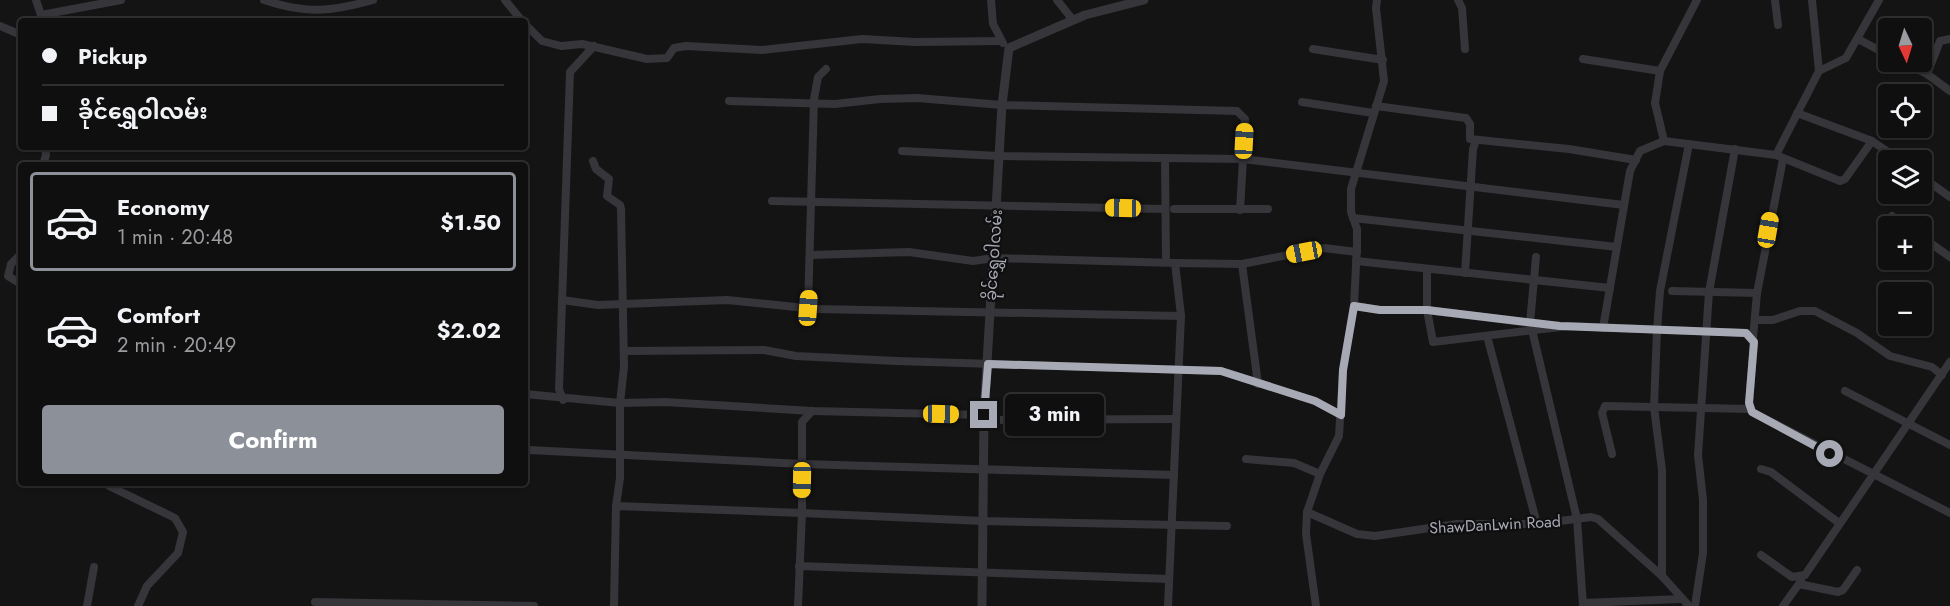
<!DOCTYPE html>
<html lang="en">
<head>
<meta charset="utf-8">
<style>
	body { margin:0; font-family:Jost,"Noto Sans Myanmar",sans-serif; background:#181819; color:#f1f3f6; height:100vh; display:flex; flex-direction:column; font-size:22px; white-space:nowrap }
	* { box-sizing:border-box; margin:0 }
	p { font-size:20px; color:#9b9c9f }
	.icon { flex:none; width:33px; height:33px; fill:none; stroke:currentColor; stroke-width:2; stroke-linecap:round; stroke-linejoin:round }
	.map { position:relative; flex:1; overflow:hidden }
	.panel { position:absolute; left:18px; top:162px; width:510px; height:324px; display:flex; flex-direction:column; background:#0f0f10; border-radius:6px; box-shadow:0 2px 4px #0004,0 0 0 2px #2f2f30 }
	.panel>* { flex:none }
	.banner { position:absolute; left:18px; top:18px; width:510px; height:132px; border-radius:6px; box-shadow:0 2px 4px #0004,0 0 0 2px #2f2f30; display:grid; align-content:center; height:132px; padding:0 24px; background:#0f0f10 }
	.needle { width:39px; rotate:176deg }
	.fabs { position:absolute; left:1878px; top:18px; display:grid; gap:12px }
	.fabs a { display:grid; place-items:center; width:54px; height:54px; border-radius:6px; background:#0f0f10; box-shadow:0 2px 4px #0004,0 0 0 2px #2f2f30; font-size:30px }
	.end { position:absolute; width:27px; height:27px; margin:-14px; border:8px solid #a7a9b4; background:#111; box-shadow:0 0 0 3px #111 }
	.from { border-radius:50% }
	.bubble { position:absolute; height:42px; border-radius:6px; background:#0f0f10; box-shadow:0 2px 4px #0004,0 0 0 2px #2f2f30; font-size:20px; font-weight:700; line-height:42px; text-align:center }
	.car { position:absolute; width:18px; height:36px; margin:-18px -9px; border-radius:8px; box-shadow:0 0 4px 2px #0007; background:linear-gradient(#f5c518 24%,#345 0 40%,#f5c518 0 76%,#345 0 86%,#f5c518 0) }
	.banner b { display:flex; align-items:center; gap:21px; height:57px; font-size:22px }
	.banner b+b { border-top:2px solid #2f2f30 }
	.banner i { width:15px; height:15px; background:#f1f3f6 }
	ul { padding:10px 0 0; list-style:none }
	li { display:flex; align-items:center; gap:18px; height:99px; margin:0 12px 9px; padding:0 12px; border:3px solid transparent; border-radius:6px }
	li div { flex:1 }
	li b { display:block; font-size:22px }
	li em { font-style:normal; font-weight:700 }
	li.active { border-color:#8c9099 }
	li>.icon { width:54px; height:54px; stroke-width:1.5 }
	.action { display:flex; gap:12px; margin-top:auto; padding:12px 24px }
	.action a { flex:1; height:69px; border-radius:6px; background:#8c9099; color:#fff; font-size:24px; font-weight:700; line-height:69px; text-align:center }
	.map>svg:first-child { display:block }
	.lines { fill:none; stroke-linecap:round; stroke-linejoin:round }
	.minor { stroke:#35353a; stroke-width:8 }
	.tertiary { stroke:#35353a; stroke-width:9 }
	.route { stroke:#a7a9b4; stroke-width:8 }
	.labels { text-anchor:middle; stroke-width:4.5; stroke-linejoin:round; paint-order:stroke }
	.street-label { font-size:16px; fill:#a7a9b4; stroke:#0f0f10 }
</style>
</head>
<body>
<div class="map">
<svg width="1950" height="606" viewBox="0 0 1950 606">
	<rect width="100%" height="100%" fill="#141415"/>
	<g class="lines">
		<g class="minor">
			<path d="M36 0 41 15 121 0"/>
			<path d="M264 0C305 14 331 12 373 0"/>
			<path d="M505 0 522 21"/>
			<path d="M991 0 993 24 1003 43"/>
			<path d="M1057 0 1073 20"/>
			<path d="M1458 0 1462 8 1465 49"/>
			<path d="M1775 0 1778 25"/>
			<path d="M1812 0 1819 71 1776 155 1840 181 1845 179 1872 141"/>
			<path d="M525 24 542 41 561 46 582 44 647 59 667 58 674 48 686 46 762 50 862 39 915 42 1001 41"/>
			<path d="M0 26 21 35"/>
			<path d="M1858 39 1888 55"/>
			<path d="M1313 49 1383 60"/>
			<path d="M1583 59 1660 71"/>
			<path d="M1902 62 1927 74 1950 91"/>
			<path d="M1819 71 1846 58 1879 0"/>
			<path d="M1927 74 1940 41 1950 39"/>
			<path d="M729 101 835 104 880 99 917 98 1002 105 1237 111 1245 119 1243 159 1624 205"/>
			<path d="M1302 102 1373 113"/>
			<path d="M1376 106 1466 118 1470 124V139L1569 149 1636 160"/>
			<path d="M1797 113 1872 141 1900 160"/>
			<path d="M1664 141 1655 103 1660 71 1697 0"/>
			<path d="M902 151 999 156 1243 159 1240 210"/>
			<path d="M1165 158 1166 262"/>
			<path d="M593 161 596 169 609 179 607 196 620 205 621 209 624 367 620 403V478L616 506"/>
			<path d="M43 165 46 155 45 147"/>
			<path d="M1922 177 1950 197"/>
			<path d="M772 201 1165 209"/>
			<path d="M1174 209H1268"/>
			<path d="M1892 216 1907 226"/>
			<path d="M1353 218 1617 247"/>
			<path d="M1922 237 1950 257"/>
			<path d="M21 254 11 264 8 276 21 284"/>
			<path d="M811 255 909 252 973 261 994 258 1175 263 1181 316 1168 606"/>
			<path d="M1356 261 1610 288"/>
			<path d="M1175 263 1242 264 1324 248 1357 252"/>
			<path d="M1242 264 1258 384"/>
			<path d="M1427 269V310L1433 342 1569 326 1746 333 1754 342 1749 403 1752 412 1950 513"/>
			<path d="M1465 273 1473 149 1476 140"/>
			<path d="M1672 291 1757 293"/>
			<path d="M562 300 598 305 727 300 815 309 1181 316"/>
			<path d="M1354 306 1380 310H1427L1547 325"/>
			<path d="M808 308 814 99 818 77 826 69"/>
			<path d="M1755 320H1773L1800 311H1815L1857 333 1890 356 1932 367 1942 375"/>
			<path d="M1530 323 1536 257"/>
			<path d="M1603 328 1630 171 1640 151 1664 141 1776 155"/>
			<path d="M1532 330 1577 519 1583 606"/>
			<path d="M1487 336 1537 524"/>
			<path d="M1753 338 1757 293 1783 159"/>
			<path d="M624 351 764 350 796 356 896 361 1221 371 1315 401 1341 415"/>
			<path d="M1845 391 1950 445"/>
			<path d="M525 394 620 403 665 402 812 411 984 415"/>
			<path d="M563 400 559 389 570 72 594 46"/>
			<path d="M984 420 1176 419"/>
			<path d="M529 450 803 464 1174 475"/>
			<path d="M1612 454 1602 413 1605 406 1750 409"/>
			<path d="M1246 459 1294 463 1320 474"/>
			<path d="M1761 469 1771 472 1839 523"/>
			<path d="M107 483 109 486 175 518 183 532 178 553 147 586 138 606"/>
			<path d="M1307 512 1357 534 1375 536 1457 524H1537L1591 517 1598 519 1662 576 1689 606"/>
			<path d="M1761 555 1792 577 1805 575 1950 362"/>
			<path d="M799 566 1169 579"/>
			<path d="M1662 576V470L1654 407 1657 330 1660 291 1689 144"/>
			<path d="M1799 584 1838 592 1843 590 1857 570"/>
			<path d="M315 602 534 606"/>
			<path d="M1583 603 1681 599"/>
			<path d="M87 606 94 567"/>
			<path d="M614 606 616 506 802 513V422L812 411"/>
			<path d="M798 606 802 513 983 521 1227 526"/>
			<path d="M1316 606 1306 534 1307 512 1320 474 1339 436 1343 370 1354 306 1357 246V229L1351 212V189L1384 81 1376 8 1377 0"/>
			<path d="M1695 606 1703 553V500L1698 455 1709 292 1735 149"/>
			<path d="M1783 606 1801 581"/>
		</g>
		<path class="tertiary" d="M982 606 984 415 1002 105 1009 48 1085 15 1144 0"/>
	</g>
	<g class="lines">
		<path class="route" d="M984 415 988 364 1221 371 1315 401 1341 415 1343 370 1354 306 1380 310H1427L1560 326 1746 333 1754 342 1749 403 1752 412 1830 454"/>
	</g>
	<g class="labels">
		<g class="street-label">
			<text transform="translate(993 255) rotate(-86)" y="6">ခိုင်ရွှေဝါလမ်း</text>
			<text transform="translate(1495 524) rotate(-3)" y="6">ShawDanLwin Road</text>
		</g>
	</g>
</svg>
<div class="fabs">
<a><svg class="needle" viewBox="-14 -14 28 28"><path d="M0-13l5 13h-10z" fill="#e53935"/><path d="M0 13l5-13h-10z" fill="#9b9c9f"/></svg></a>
<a><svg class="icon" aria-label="locate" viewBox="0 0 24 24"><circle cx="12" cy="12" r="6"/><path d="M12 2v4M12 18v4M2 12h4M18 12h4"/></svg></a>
<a><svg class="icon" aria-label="layers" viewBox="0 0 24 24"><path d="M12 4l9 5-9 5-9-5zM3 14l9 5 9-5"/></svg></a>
<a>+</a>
<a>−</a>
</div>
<i class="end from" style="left:1830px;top:454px"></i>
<i class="end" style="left:984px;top:415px"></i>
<div class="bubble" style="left:1005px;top:394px;width:99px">3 min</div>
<i class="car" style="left:1244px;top:141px;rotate:3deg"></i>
<i class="car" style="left:1123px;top:208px;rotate:271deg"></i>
<i class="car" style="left:1768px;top:230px;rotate:10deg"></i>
<i class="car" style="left:1304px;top:252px;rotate:259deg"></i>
<i class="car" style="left:808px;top:308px;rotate:4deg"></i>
<i class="car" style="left:941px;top:414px;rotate:91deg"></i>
<i class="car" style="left:802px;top:480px;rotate:181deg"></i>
<div class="banner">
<b><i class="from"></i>Pickup</b>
<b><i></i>ခိုင်ရွှေဝါလမ်း</b>
</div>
<section class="panel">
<ul>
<li class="active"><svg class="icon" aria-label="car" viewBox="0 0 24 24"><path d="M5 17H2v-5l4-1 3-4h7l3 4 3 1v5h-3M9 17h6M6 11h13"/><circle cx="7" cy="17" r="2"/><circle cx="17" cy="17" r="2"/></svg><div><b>Economy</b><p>1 min · 20:48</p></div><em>$1.50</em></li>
<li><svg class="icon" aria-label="car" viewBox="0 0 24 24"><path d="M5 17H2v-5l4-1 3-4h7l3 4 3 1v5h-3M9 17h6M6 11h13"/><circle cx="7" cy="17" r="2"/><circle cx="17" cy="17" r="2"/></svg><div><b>Comfort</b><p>2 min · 20:49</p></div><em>$2.02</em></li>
</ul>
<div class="action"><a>Confirm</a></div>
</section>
</div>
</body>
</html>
